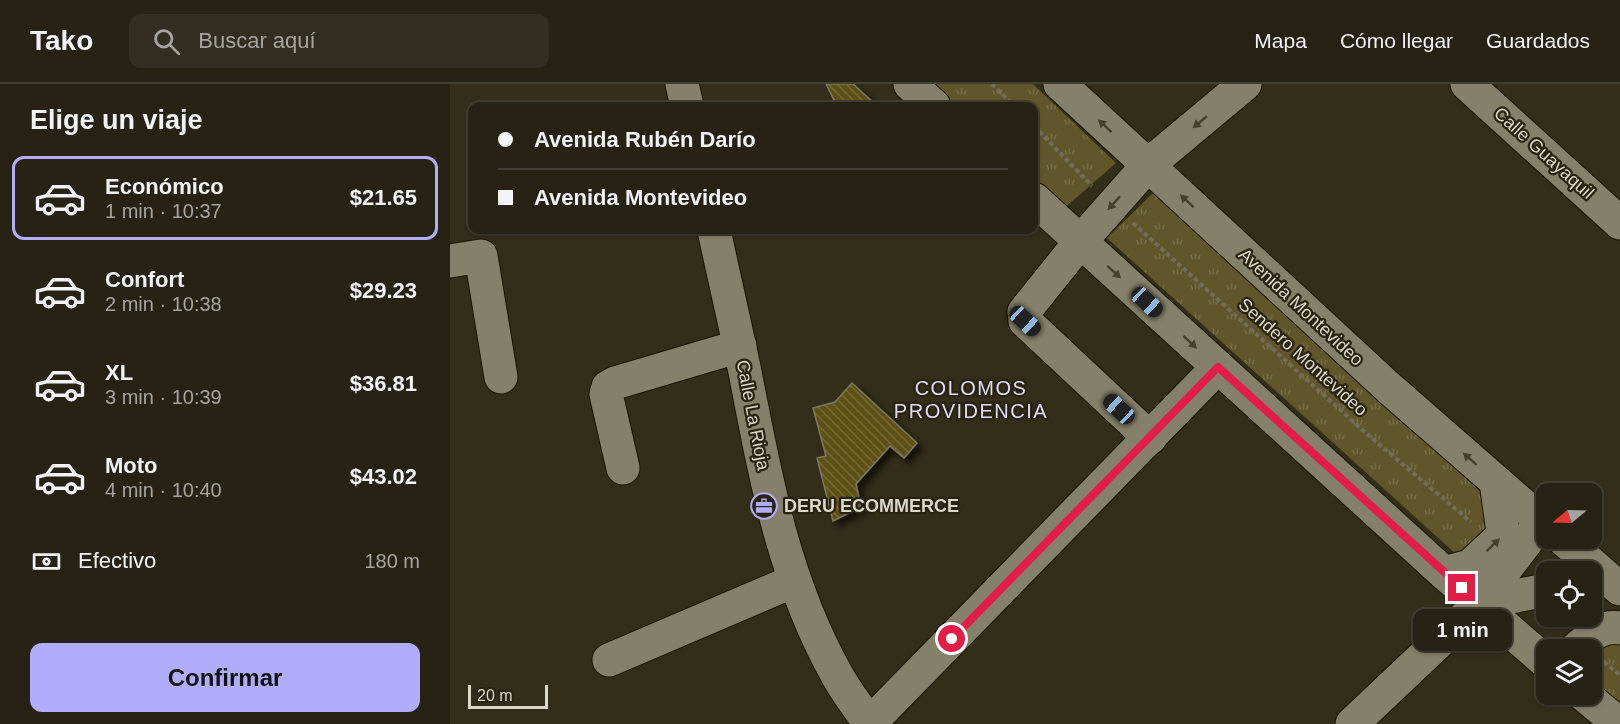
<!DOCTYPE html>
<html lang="es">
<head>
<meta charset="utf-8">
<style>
	body { margin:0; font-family:Helvetica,sans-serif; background:#322f22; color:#f1f3f6; height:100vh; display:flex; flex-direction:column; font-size:22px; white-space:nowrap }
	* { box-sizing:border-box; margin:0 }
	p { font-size:20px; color:#a4a4a0 }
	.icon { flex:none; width:33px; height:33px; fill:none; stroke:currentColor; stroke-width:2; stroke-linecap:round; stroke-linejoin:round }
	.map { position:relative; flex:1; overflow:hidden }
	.details { display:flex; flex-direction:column; background:#262214; width:450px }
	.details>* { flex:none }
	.hud { position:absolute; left:18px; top:18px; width:570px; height:132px; border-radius:12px; box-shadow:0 2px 4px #0004,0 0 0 2px #423f34; display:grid; align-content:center; height:132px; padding:0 30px; background:#262214 }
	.needle { width:39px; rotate:251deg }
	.buttons { position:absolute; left:1086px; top:399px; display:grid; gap:12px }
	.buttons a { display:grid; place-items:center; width:66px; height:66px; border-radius:12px; background:#262214; box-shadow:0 2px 4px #0004,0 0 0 2px #423f34; font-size:30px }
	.scale { position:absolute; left:18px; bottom:15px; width:80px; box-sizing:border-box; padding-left:6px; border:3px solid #dad7cb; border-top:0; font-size:16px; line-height:21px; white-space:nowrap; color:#dad7cb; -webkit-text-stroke:4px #292410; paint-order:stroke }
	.end { position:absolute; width:27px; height:27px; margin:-14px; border:8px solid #e11d48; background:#fff; box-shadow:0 0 0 3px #fff }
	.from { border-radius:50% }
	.bubble { position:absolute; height:42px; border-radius:12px; background:#262214; box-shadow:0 2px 4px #0004,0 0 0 2px #423f34; font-size:20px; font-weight:700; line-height:42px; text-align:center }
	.car { position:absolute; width:18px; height:36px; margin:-18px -9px; border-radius:8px; box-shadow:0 0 4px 2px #0007; background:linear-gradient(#222 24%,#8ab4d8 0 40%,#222 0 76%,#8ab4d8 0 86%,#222 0) }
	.hud b { display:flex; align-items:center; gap:21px; height:57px; font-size:22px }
	.hud b+b { border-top:2px solid #423f34 }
	.hud i { width:15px; height:15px; background:#f1f3f6 }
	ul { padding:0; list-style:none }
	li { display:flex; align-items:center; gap:18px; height:84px; margin:0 12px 9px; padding:0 18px; border:3px solid transparent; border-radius:12px }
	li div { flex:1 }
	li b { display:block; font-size:22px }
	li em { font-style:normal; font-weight:700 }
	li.selected { border-color:#b1adfa }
	li>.icon { width:54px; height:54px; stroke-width:1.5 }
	h2 { padding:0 30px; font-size:27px; line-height:72px }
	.pay { display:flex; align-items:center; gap:15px; height:66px; padding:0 30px; font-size:22px }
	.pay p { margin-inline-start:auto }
	.action { display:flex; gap:12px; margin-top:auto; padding:12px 30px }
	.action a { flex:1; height:69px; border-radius:12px; background:#b1adfa; color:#111; font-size:24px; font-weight:700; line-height:69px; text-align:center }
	header { display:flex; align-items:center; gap:36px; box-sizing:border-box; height:84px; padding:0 30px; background:#262214; border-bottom:2px solid #423f34 }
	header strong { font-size:28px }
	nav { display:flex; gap:33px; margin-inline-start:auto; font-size:21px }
	.search { width:420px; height:54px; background:#322f22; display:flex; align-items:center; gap:15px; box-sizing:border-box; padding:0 21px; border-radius:12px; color:#a4a4a0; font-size:22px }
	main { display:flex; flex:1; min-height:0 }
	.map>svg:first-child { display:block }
	.park { fill:url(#park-tufts) }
	.building { fill:url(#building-back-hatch); stroke:#7e7962; stroke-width:1.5; filter:url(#shadow) }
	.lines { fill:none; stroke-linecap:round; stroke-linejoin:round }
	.minor-casing { stroke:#1b1604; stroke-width:35 }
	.path { stroke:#726d5c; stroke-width:4; stroke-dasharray:4.5 3; stroke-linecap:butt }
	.minor { stroke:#858069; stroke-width:33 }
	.oneway { fill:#45402b }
	.route { stroke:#e11d48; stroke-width:8 }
	.labels { text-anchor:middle; stroke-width:4.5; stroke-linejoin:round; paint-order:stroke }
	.street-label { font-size:18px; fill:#dad7cb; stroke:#292410 }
	.poi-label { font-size:18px; font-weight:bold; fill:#dad7cb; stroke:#292410; text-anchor:start }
	.neighbourhood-label { font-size:20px; letter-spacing:1.5px; fill:#ddddfa; stroke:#292410 }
</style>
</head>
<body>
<header>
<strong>Tako</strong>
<div class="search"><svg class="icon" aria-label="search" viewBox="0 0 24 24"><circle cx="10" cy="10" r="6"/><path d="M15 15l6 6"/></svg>Buscar aquí</div>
<nav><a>Mapa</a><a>Cómo llegar</a><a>Guardados</a></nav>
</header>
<main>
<section class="details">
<h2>Elige un viaje</h2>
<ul>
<li class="selected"><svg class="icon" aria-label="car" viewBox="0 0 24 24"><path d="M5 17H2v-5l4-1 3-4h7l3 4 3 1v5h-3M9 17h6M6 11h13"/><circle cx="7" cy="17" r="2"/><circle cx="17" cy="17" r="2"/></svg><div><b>Económico</b><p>1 min · 10:37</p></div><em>$21.65</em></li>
<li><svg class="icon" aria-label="car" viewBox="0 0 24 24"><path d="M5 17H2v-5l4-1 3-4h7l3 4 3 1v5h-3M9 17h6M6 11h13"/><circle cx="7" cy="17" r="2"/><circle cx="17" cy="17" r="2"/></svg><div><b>Confort</b><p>2 min · 10:38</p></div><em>$29.23</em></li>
<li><svg class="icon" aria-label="car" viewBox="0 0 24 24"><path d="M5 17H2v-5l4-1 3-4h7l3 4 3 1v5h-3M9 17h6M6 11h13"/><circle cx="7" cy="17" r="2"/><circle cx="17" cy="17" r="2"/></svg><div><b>XL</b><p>3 min · 10:39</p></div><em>$36.81</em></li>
<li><svg class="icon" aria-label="car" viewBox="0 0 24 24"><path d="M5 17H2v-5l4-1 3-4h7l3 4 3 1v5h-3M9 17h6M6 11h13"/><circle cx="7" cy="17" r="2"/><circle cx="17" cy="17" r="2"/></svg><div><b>Moto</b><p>4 min · 10:40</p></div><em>$43.02</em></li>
</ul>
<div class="pay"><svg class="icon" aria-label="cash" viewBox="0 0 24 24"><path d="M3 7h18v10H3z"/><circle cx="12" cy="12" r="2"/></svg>Efectivo<p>180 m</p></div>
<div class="action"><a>Confirmar</a></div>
</section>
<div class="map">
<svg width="1170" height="640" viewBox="0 0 1170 640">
	<defs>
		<pattern id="park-tufts" width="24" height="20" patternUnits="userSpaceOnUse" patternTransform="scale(1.5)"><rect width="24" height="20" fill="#60562a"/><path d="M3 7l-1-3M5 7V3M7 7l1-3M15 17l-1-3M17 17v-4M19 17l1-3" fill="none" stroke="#766e48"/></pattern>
		<pattern id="building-back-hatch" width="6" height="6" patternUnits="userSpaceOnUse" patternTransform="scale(1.5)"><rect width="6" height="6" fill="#5d5114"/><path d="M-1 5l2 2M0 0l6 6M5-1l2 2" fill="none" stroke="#746935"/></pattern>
		<filter id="shadow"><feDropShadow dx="5.5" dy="5.5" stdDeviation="3" flood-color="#0009"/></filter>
	</defs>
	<rect width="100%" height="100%" fill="#332e1a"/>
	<g class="park">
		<path d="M478 0H583L666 79 612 126 584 99V22H502Z"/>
		<path d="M703 109 1042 418 1046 439 1017 480 657 154Z"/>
		<path d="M1170 546V620L1142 594V566Z"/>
	</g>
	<g class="building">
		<path d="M376 0H403L427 22H387Z"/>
		<path d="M402 299 467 359 454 374 440 362 406 400 411 423 383 437 367 374 376 372 363 324 385 318Z"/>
	</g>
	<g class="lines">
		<g class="minor-casing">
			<g id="minor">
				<path d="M232 0 237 22"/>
				<path d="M460 0 484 22"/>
				<path d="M610 0 939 304 1096 441"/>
				<path d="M1017 0 1170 139"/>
				<path d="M584 115 994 489 1096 578"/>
				<path d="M264 146C274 193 285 240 295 288 315 392 334 497 387 591 396 608 409 624 420 640"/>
				<path d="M0 177 31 172 51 293"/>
				<path d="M700 354 575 237 574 228 630 158 698 81 795 0"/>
				<path d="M173 384 156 310 158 303 165 299 290 262"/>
				<path d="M1112 454 1170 505"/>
				<path d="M994 489 1020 482 1050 454 1053 448 1046 398"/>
				<path d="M1030 519 1096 506"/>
				<path d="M1125 566C1140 553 1150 541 1170 544"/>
				<path d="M159 576 344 497"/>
				<path d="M1133 610 1169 640"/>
				<path d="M420 639 768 283"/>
				<path d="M902 640 1030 519 1092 437"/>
			</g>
		</g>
		<g class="path">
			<path d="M542 0 564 22"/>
			<path d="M584 42 642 102"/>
			<path d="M683 139 917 350 1021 438"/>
			<path d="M1154 578 1170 591"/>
		</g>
		<use href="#minor" class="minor"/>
	</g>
	<defs><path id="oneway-solid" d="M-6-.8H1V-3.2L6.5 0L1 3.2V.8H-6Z" transform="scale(1.5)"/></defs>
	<g class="oneway">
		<use href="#oneway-solid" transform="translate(750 38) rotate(140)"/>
		<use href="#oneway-solid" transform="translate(655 42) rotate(-137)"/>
		<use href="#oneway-solid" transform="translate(737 117) rotate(-137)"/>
		<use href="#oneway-solid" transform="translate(664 119) rotate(132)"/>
		<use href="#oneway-solid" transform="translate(664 188) rotate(42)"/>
		<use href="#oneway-solid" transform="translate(740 258) rotate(43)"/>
		<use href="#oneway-solid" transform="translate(1020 375) rotate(-139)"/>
		<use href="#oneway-solid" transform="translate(1043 461) rotate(-44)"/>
	</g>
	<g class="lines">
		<path class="route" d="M502 555 768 283 1012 504"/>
	</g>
	<defs>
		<g id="office-ring" transform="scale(1.35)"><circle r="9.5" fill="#292410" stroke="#b1adfa" stroke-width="1.5"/><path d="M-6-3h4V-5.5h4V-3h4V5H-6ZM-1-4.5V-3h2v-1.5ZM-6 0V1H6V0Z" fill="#b1adfa"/></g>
	</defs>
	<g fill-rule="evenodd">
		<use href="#office-ring" x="314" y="422"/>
	</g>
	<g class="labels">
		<g class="street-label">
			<text transform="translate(1094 69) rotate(42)" y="6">Calle Guayaquil</text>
			<text transform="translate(851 223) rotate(43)" y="6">Avenida Montevideo</text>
			<text transform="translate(853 273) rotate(42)" y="6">Sendero Montevideo</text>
			<text transform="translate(303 331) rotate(79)" y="6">Calle La Rioja</text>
		</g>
		<g class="poi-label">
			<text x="334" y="428">DERU ECOMMERCE</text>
		</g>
		<g class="neighbourhood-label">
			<text x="521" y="311">COLOMOS<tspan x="521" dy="23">PROVIDENCIA</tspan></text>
		</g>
	</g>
</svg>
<div class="buttons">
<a><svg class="needle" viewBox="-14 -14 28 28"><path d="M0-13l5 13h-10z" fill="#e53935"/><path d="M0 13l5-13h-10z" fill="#a4a4a0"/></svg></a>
<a><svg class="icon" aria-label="locate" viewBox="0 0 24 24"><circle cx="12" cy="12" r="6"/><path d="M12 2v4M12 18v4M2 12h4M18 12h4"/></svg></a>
<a><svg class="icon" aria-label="layers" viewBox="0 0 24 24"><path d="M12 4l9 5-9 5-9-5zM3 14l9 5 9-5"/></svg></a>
</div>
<div class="scale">20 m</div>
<i class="end from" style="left:502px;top:555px"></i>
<i class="end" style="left:1012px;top:504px"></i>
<div class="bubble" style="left:963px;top:525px;width:99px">1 min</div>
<i class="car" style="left:697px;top:218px;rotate:133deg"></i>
<i class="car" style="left:575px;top:237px;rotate:133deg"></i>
<i class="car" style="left:669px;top:325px;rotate:313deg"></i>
<div class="hud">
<b><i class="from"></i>Avenida Rubén Darío</b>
<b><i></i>Avenida Montevideo</b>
</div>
</div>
</main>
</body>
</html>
